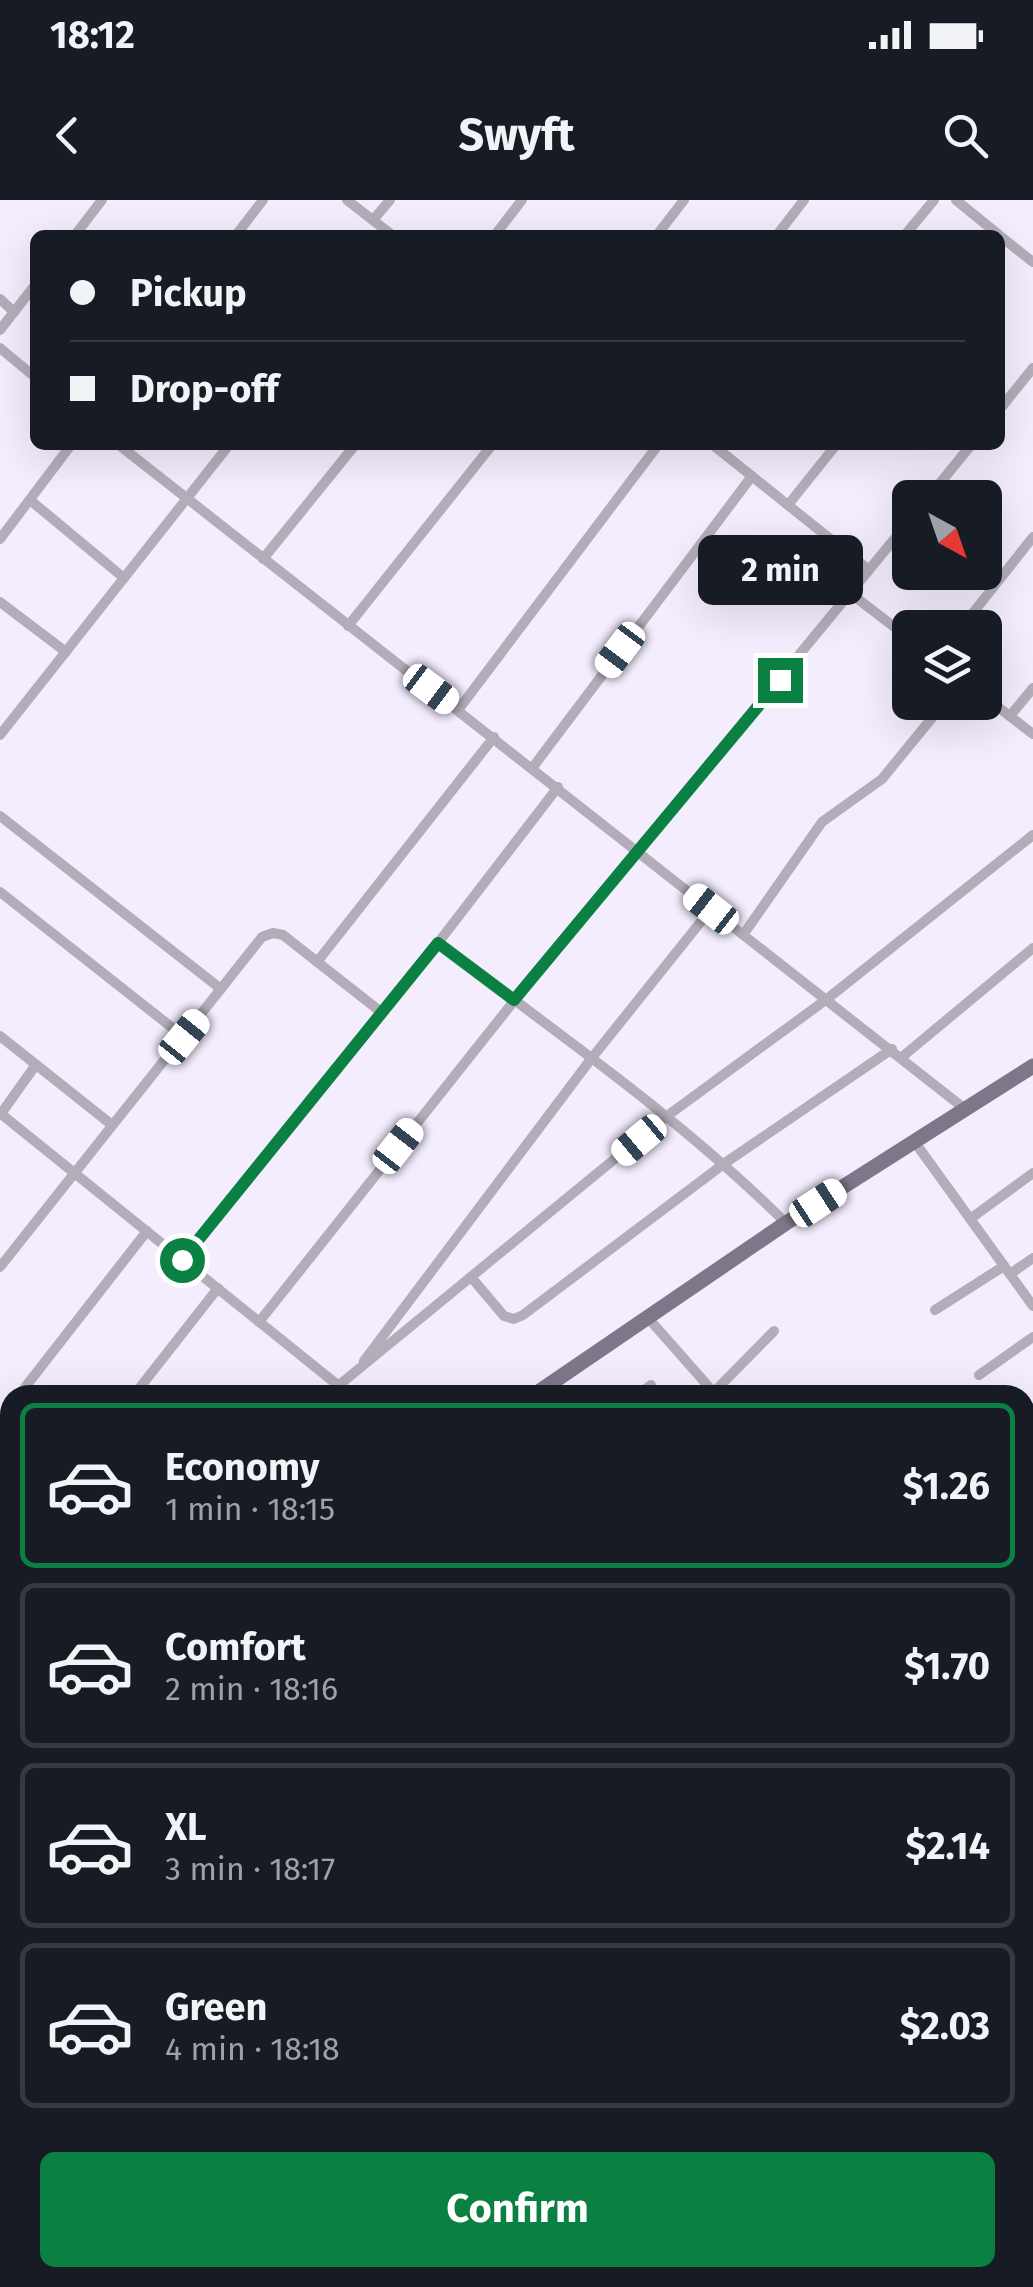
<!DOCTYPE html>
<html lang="en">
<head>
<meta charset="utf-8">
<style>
	body { margin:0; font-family:"Fira Sans",sans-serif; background:#242831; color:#f1f3f6; height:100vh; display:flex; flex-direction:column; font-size:38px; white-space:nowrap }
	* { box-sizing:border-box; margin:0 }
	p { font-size:32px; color:#9ea1a6 }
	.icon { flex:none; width:55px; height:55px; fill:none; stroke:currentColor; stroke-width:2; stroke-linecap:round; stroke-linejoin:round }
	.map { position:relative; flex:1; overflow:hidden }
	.details { position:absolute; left:0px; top:1185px; width:1035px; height:902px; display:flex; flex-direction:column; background:#171b24; border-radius:30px 30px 0 0; box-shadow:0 10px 40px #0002 }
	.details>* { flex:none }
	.top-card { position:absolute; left:30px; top:30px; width:975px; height:220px; border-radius:15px; box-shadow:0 10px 40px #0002; display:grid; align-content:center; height:220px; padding:0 40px; background:#171b24 }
	.needle { width:65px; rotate:140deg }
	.buttons { position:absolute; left:892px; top:280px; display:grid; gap:20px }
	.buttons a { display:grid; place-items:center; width:110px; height:110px; border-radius:15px; background:#171b24; box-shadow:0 10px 40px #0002; font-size:50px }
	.end { position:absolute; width:45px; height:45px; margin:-22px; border:12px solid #0b8043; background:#fff; box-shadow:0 0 0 5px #fff }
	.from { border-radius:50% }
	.bubble { position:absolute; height:70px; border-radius:15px; background:#171b24; box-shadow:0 10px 40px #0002; font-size:32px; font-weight:700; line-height:70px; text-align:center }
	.car { position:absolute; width:30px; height:60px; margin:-30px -15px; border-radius:12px; box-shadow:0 0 8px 2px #0007; background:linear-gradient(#fff 24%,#345 0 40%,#fff 0 76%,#345 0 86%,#fff 0) }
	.top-card b { display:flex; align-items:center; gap:35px; height:95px; font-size:38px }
	.top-card b+b { border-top:2px solid #363941 }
	.top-card i { width:25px; height:25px; background:#f1f3f6 }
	ul { padding:18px 0 0; list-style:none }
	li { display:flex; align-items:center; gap:30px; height:165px; margin:0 20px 15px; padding:0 20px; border:5px solid #363941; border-radius:15px }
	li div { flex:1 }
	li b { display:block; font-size:38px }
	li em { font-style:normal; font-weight:700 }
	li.selected { border-color:#0b8043 }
	li>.icon { width:90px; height:90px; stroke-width:1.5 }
	.button { display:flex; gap:20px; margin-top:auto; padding:20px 40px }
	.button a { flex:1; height:115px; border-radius:15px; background:#0b8043; color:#fff; font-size:40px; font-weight:700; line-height:115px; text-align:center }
	.status { display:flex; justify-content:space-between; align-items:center; height:70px; padding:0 50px; background:#171b24; direction:ltr }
	.status svg { height:28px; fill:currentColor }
	header { display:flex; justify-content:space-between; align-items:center; height:130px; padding:0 40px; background:#171b24; font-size:45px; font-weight:700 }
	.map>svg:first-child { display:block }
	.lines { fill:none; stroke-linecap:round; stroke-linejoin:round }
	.minor { stroke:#b3adb9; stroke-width:10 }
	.tertiary { stroke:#b3adb9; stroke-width:12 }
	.primary { stroke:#7f768a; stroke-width:15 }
	.route { stroke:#0b8043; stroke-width:12 }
</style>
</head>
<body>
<div class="status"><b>18:12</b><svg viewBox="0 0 49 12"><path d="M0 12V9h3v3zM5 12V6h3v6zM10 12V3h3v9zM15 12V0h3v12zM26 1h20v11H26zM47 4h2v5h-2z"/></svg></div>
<header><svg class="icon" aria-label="back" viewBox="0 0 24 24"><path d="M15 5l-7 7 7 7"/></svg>Swyft<svg class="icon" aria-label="search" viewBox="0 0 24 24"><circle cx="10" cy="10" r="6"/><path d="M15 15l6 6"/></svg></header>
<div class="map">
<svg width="1033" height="2087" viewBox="0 0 1033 2087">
	<rect width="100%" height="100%" fill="#f4edfe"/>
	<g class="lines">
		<g class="minor">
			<path d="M347 0 392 35"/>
			<path d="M956 0 999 35"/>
			<path d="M373 20 390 0"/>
			<path d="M75 35 102 0"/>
			<path d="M236 35 263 0"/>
			<path d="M495 35 522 0"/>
			<path d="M657 35 684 0"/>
			<path d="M777 35 804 0"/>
			<path d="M905 35 934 0"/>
			<path d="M1000 36 1033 62"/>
			<path d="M0 99 14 112"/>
			<path d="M0 130 35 85"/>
			<path d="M0 148 35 177"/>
			<path d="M1000 209 1033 168"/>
			<path d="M119 245 965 909"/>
			<path d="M713 245 869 370"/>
			<path d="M928 298 971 245"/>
			<path d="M30 300 124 378"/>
			<path d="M788 305 836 245"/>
			<path d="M0 339 71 245"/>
			<path d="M263 359 355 245"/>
			<path d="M850 393 910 439"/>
			<path d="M0 402 66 452"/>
			<path d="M348 426 492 245"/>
			<path d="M961 428 1033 337"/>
			<path d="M985 497 1033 534"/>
			<path d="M458 510 658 245"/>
			<path d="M1010 516 1033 488"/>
			<path d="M0 535 229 245"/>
			<path d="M533 567 752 276"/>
			<path d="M0 616 221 789"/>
			<path d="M0 692 184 837"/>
			<path d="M743 735 822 622 882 579 945 502"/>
			<path d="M438 743C557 833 680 918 786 1023"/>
			<path d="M317 762 494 537"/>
			<path d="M0 836 112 925"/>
			<path d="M902 857 1033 748"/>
			<path d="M1 914 350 1195"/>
			<path d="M0 915 35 866"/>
			<path d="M914 941 1033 1106"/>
			<path d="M970 1019 1033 973"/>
			<path d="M182 1060 438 743 558 587"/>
			<path d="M0 1067 262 737 273 733 283 735 381 812"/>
			<path d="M1010 1074 1033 1058"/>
			<path d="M471 1077 504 1116 514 1119 523 1115 725 963 892 849"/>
			<path d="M935 1110 1004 1066"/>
			<path d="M649 1119 716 1195"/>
			<path d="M259 1122 514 801 910 320"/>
			<path d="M364 1161 591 859 711 709"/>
			<path d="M979 1175 1033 1137"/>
			<path d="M712 1194 774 1131"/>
			<path d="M19 1195 147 1031"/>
			<path d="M134 1195 218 1088"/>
			<path d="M327 1195 667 916 827 799 1033 635"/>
			<path d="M638 1195 651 1185"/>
			<path d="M0 1219 10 1206"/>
			<path d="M1026 1229 1033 1224"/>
			<path d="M1025 1324 1033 1316"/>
			<path d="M6 1358 10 1353"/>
			<path d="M0 1362 10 1378"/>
			<path d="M1025 1465 1033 1456"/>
			<path d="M1025 1539 1033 1548"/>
			<path d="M6 1658 10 1661"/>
			<path d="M0 1741 10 1732"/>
			<path d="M0 1766 10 1778"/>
			<path d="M1025 1775 1033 1765"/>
			<path d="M0 1799 10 1789"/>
			<path d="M1025 1928 1033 1919"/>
			<path d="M0 1932 10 1920"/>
			<path d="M0 2059 10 2046"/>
			<path d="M275 2078 283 2087"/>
			<path d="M85 2087 93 2078"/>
			<path d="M189 2087 197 2078"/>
			<path d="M330 2087 340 2078"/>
			<path d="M453 2087 463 2078"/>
			<path d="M756 2087 764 2078"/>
			<path d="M888 2087 896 2078"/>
			<path d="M1019 2087 1033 2070"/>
		</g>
		<g class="tertiary">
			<path d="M1025 1604 1033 1595"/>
			<path d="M613 2087 621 2078"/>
		</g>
		<g class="primary">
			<path d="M534 1195 786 1023 1033 866"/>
			<path d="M0 1537 10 1532"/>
		</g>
	</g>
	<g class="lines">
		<path class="route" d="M182 1060 438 743 514 800 780 480"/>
	</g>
</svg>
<div class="buttons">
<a><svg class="needle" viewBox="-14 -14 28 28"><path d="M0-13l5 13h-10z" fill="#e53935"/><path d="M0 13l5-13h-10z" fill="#9ea1a6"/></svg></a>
<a><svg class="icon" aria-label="layers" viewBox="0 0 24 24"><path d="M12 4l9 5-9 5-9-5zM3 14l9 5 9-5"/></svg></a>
</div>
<i class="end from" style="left:182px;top:1060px"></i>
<i class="end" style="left:780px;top:480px"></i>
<div class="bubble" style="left:698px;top:335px;width:165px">2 min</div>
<i class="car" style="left:620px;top:450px;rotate:217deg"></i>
<i class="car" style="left:431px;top:489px;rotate:127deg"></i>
<i class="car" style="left:711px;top:709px;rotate:308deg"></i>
<i class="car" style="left:184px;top:837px;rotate:39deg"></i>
<i class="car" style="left:639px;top:940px;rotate:230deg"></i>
<i class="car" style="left:398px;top:946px;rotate:38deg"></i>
<i class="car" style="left:818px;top:1003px;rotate:57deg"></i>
<div class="top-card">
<b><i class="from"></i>Pickup</b>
<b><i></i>Drop-off</b>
</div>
<section class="details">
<ul>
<li class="selected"><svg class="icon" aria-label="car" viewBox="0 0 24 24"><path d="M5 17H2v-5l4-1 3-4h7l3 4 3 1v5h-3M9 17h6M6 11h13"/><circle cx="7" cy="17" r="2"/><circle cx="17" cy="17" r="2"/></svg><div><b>Economy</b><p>1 min · 18:15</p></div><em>$1.26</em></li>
<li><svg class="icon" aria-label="car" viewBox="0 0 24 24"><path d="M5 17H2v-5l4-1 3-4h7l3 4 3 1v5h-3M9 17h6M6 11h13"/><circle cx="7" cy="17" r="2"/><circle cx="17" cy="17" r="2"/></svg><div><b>Comfort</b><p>2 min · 18:16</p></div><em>$1.70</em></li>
<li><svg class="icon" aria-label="car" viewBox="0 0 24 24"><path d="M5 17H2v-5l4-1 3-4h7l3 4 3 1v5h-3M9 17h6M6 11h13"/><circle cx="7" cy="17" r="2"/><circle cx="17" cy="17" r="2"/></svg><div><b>XL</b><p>3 min · 18:17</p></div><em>$2.14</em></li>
<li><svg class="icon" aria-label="car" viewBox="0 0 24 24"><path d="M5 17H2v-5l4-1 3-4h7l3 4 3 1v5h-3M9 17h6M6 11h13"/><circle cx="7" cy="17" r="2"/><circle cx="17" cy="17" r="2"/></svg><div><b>Green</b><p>4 min · 18:18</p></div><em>$2.03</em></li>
</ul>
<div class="button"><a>Confirm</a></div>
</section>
</div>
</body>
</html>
